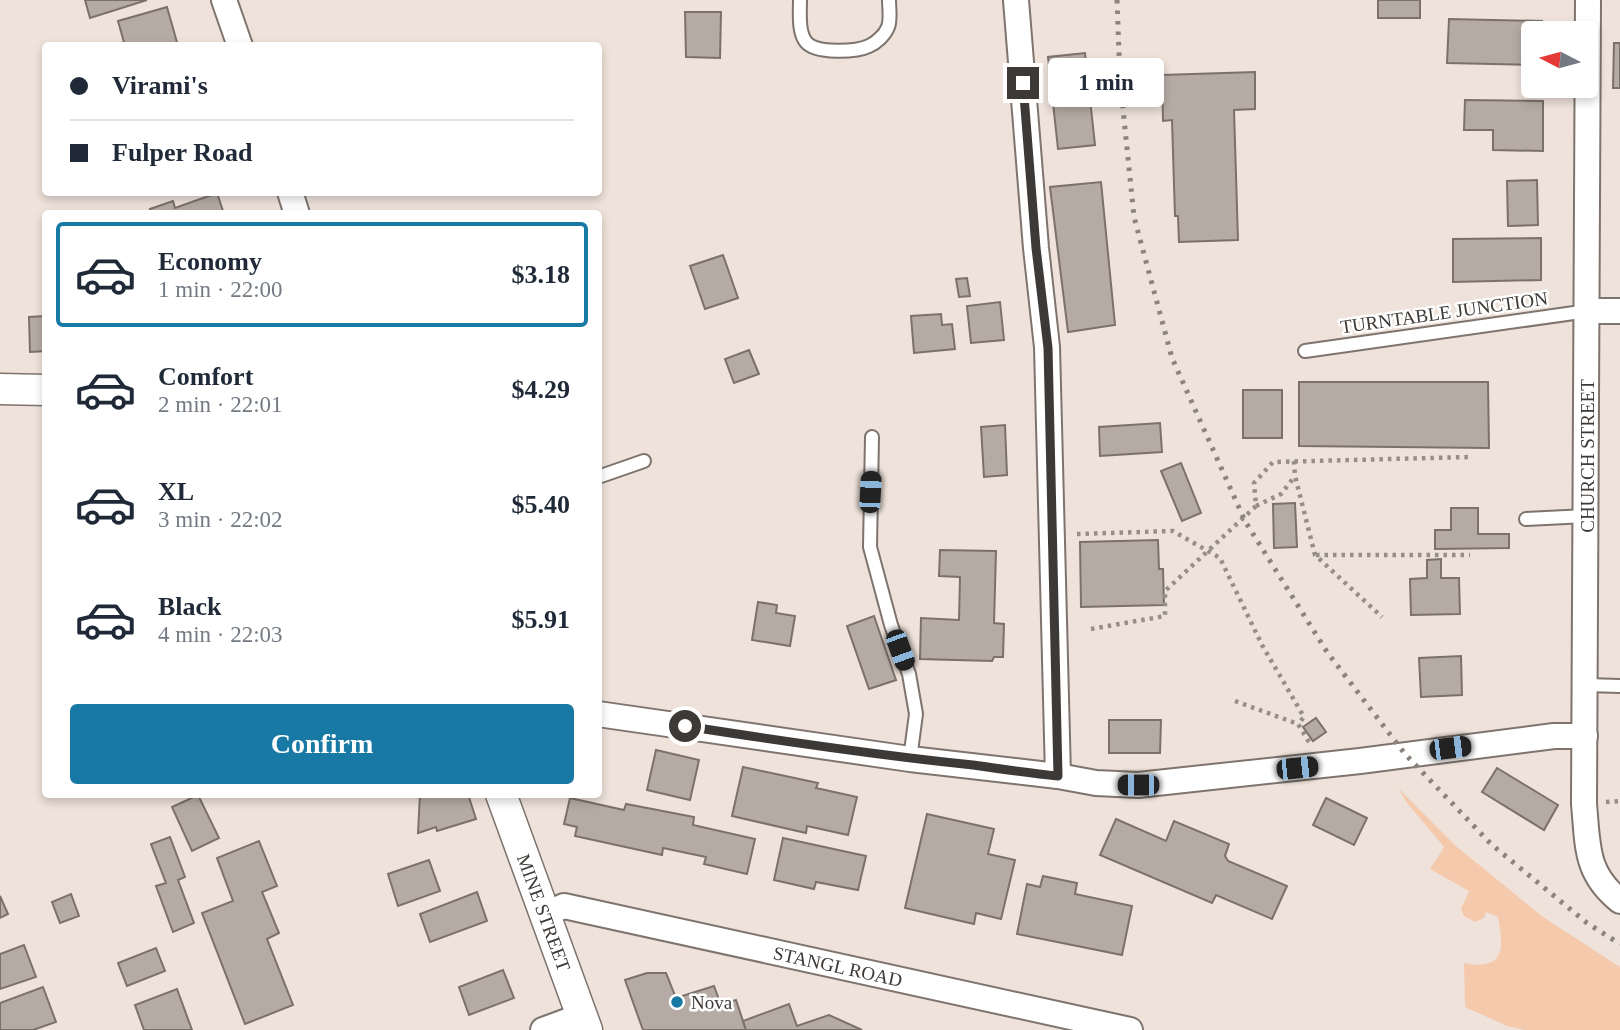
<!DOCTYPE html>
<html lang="en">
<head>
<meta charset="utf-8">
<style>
	body { margin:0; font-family:"Times New Roman",serif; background:#f6f6f7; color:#1f2937; height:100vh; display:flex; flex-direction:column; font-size:26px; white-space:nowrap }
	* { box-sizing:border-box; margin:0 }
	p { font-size:23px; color:#747a83 }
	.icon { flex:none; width:38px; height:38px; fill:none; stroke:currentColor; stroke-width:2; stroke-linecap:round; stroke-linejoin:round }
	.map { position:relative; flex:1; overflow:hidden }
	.drawer { position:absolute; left:42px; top:210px; width:560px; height:588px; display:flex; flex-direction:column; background:#fff; border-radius:7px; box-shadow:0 4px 10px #0003 }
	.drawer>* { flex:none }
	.guide { position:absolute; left:42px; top:42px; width:560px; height:154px; border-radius:7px; box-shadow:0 4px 10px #0003; display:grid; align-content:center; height:154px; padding:0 28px; background:#fff }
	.needle { width:46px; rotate:276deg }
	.controls { position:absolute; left:1521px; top:21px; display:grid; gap:14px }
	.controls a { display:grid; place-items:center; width:77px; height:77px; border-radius:7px; background:#fff; box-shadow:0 4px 10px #0003; font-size:35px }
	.end { position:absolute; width:32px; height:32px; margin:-16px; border:9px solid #3d3936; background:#fff; box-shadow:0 0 0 4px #fff }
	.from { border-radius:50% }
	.bubble { position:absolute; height:49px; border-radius:7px; background:#fff; box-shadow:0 4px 10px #0003; font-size:23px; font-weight:800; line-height:49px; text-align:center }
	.car { position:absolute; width:21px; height:42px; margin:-21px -10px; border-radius:9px; box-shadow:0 0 5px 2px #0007; background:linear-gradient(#222 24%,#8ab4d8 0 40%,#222 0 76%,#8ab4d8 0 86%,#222 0) }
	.guide b { display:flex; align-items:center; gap:24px; height:66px; font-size:26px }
	.guide b+b { border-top:2px solid #e0e1e3 }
	.guide i { width:18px; height:18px; background:#1f2937 }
	ul { padding:12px 0 0; list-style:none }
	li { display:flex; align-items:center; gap:21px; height:105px; margin:0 14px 10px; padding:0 14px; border:4px solid transparent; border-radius:7px }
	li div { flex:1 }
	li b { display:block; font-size:26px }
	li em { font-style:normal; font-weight:800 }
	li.active { border-color:#1879a5 }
	li>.icon { width:63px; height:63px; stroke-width:1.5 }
	.primary-button { display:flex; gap:14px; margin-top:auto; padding:14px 28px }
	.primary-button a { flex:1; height:80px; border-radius:7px; background:#1879a5; color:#fff; font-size:28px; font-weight:800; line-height:80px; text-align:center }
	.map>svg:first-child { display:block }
	.green { fill:#f5c9ac }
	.building { fill:#b6aba4; stroke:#7c716a; stroke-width:2 }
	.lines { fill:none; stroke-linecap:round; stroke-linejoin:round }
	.service-casing { stroke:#7e746d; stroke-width:16 }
	.minor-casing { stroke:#7e746d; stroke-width:28 }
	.tertiary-casing { stroke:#7e746d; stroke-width:33 }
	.path { stroke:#968e88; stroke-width:4.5; stroke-dasharray:3.5 5; stroke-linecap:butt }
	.service { stroke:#fff; stroke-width:12 }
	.minor { stroke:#fff; stroke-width:24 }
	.tertiary { stroke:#fff; stroke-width:30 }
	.rail { stroke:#8b837e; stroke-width:5; stroke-dasharray:3.5 7; stroke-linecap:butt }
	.route { stroke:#3d3936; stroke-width:9 }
	.poi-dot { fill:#1879a5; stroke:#fff; stroke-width:2.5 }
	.labels { text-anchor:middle; stroke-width:5; stroke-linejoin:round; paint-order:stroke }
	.street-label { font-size:19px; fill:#3d3936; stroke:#fff }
	.poi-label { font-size:19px; fill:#3d3936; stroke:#fff; text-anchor:start }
</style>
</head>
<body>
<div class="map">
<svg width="1620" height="1030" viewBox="0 0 1620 1030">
	<rect width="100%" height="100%" fill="#eee2da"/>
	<path class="green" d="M1398 788 1456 846 1543 917 1620 967V1030H1525L1507 1026 1465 1007 1464 963C1505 971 1504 949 1498 917L1486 912 1484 918 1475 922 1464 916 1461 909 1469 891 1430 869 1444 847 1408 804Z"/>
	<g class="building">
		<path d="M85 0H147L90 18Z"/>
		<rect x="1378" y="0" width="42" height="18"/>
		<path d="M167 7 178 46H125L118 21Z"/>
		<path d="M685 12H721L720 58 686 57Z"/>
		<path d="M1449 19 1542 21V33H1533V65L1447 63Z"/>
		<path d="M1614 43H1620V88H1613Z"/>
		<path d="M1085 53 1095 145 1058 149 1048 57Z"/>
		<path d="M1255 72V109L1234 110 1238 240 1179 242 1178 216H1175L1172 120 1163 121 1162 75Z"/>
		<path d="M1465 100 1543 101V151L1493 150V130H1464Z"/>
		<path d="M1537 180 1538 225 1508 226 1507 181Z"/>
		<path d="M1101 182 1115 325 1068 332 1050 187Z"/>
		<path d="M217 193 224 214H151L150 209 173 201 175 208Z"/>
		<path d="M1541 238V280L1453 282V239Z"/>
		<path d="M723 255 738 298 705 309 690 266Z"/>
		<path d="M967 278 970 296 959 297 956 279Z"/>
		<path d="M1000 302 1004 340 971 343 967 306Z"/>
		<path d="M941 314 942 325 952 324 955 349 914 353 911 316Z"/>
		<path d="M46 316V351L30 352 29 317Z"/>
		<path d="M749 350 759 374 734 383 725 359Z"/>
		<path d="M1299 382H1488L1489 448 1299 446Z"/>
		<rect x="1243" y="390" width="39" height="48"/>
		<path d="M1160 423 1162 452 1100 456 1099 427Z"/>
		<path d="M1005 425 1007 475 984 477 981 427Z"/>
		<path d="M1181 463 1201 513 1182 521 1161 471Z"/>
		<path d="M1295 503 1297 547 1274 548 1273 504Z"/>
		<path d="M1451 508H1478V534H1509V548L1435 549V530H1451Z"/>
		<path d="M1158 540 1159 569H1163L1164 605 1081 607 1080 542Z"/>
		<path d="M940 550 996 551 994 623 1004 624 1003 657H994L992 661 920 659 921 618 959 620 960 577 939 576Z"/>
		<path d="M1441 559V578H1459L1460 614 1411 615 1410 579 1427 578V560Z"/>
		<path d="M758 602 777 605 776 613 795 616 790 646 752 640Z"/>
		<path d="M874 616 896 680 869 689 847 626Z"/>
		<path d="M1461 656 1462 695 1421 697 1419 658Z"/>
		<path d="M1316 718 1326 732 1313 741 1303 727Z"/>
		<path d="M1109 720H1161L1160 753H1109Z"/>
		<path d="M656 750 699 760 690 800 647 790Z"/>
		<path d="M743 767 818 783 816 788 857 797 848 835 807 826 806 833 732 816Z"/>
		<path d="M1497 768 1558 805 1544 830 1482 792Z"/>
		<path d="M420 794H468L476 819 437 831 436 827 418 833Z"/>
		<path d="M198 795 219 838 192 851 172 807Z"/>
		<path d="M570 798 624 810 626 804 694 817 693 825 755 839 747 874 704 864 706 857 663 848 662 855 575 836 577 827 564 824Z"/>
		<path d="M1326 798 1367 818 1354 845 1313 825Z"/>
		<path d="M927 814 994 829 988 854 1015 860 1001 919 976 913 974 924 905 908Z"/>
		<path d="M1116 819 1166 841 1174 821 1229 844 1225 856 1228 861 1287 886 1272 919 1216 895 1212 903 1100 855Z"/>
		<path d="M170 837 185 877 178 880 194 923 173 932 156 886 166 883 151 844Z"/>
		<path d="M783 838 866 856 858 890 816 882 814 889 774 880Z"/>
		<path d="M259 841 277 886 262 892 279 933 267 939 293 1005 245 1024 202 913 233 901 217 858Z"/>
		<path d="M429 860 440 891 398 906 388 874Z"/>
		<path d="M1043 876 1077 883 1075 894 1132 906 1122 955 1017 934 1027 884 1040 887Z"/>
		<path d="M477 892 487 921 430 942 420 914Z"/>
		<path d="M71 894 79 916 60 923 52 902Z"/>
		<path d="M0 896 8 914 0 918Z"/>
		<path d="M24 945 36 977 0 989V954Z"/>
		<path d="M156 948 165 971 127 986 118 963Z"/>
		<path d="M503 970 514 998 469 1015 459 987Z"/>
		<path d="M647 973H666L676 998 714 986 721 1005 736 1000 746 1030H643L625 980Z"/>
		<path d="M43 987 56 1022 33 1030H0V1003Z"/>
		<path d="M177 989 192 1030H144L135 1005Z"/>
		<path d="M789 1004 797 1026 829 1015 862 1030H746L743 1021Z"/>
	</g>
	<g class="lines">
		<g class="service-casing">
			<g id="service">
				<path d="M800 0C800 13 798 32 806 42 816 54 856 52 869 46 876 43 885 35 888 27 891 20 889 8 889 0"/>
				<path d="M1305 351 1588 311"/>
				<path d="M872 437 870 547 891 625 909 674 916 714 910 759"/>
				<path d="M598 477 644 461"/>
				<path d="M1526 519 1586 516"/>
				<path d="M1586 685 1620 686"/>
			</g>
		</g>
		<g class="minor-casing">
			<g id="minor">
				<path d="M224 0 240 46"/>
				<path d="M1016 0 1036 248 1047 347 1058 776"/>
				<path d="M1588 0 1584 804C1588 846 1585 873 1620 901"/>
				<path d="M290 192 297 214"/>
				<path d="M1588 311H1620"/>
				<path d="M598 714 910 759 1058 776 1096 783 1138 785 1360 761 1554 736H1585"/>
				<path id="s1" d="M545 914 564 906 1130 1030"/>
				<path d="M543 1030 581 1016"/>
			</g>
		</g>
		<g class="tertiary-casing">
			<g id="tertiary">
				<path d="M0 389 46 390"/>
				<path id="s2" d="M501 794 587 1030"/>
			</g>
		</g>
		<g class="path">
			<path d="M1294 461 1295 476 1315 555 1382 617"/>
			<path d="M1256 506 1281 494 1295 476"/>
			<path d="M1077 534 1173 531 1220 558 1262 645 1304 717 1298 724 1309 742"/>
			<path d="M1316 555H1470"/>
			<path d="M1091 629 1165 616V591L1256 506 1254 483 1273 462 1470 457"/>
			<path d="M1235 701 1298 724"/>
			<path d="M1606 802 1620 801"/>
		</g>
		<use href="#service" class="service"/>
		<use href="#minor" class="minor"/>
		<use href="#tertiary" class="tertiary"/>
		<path class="rail" d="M1117 0 1120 79 1134 217 1172 358 1245 521 1327 652 1405 754 1491 844 1587 923 1620 944"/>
	</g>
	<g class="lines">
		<path class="route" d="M685 726C781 741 876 755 973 765 1001 769 1029 773 1058 776L1048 348 1036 248 1023 83"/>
	</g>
	<circle class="poi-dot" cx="677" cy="1002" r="7"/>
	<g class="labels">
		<g class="street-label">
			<text transform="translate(1444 312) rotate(-8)" y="7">TURNTABLE JUNCTION</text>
			<text transform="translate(1587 456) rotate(-90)" y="7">CHURCH STREET</text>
			<text dy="7" stroke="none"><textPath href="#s2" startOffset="126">MINE STREET</textPath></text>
			<text dy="7" stroke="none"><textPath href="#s1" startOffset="301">STANGL ROAD</textPath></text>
		</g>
		<g class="poi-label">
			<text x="691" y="1009">Nova</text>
		</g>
	</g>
</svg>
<div class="controls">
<a><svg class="needle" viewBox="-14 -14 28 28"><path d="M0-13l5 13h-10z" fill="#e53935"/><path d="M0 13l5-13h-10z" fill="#747a83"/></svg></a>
</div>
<i class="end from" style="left:685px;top:726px"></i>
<i class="end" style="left:1023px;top:83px"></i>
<div class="bubble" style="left:1048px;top:58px;width:116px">1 min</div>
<i class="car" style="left:870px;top:492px;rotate:3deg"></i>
<i class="car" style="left:900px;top:650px;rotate:160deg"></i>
<i class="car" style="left:1450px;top:748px;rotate:83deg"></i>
<i class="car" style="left:1297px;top:768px;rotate:84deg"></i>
<i class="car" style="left:1138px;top:785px;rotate:270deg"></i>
<div class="guide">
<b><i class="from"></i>Virami's</b>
<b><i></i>Fulper Road</b>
</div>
<section class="drawer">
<ul>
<li class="active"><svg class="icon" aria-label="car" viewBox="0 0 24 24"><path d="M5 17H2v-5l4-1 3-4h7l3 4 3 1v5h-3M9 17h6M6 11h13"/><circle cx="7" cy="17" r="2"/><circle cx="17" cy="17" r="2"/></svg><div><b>Economy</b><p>1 min · 22:00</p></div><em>$3.18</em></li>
<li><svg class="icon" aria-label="car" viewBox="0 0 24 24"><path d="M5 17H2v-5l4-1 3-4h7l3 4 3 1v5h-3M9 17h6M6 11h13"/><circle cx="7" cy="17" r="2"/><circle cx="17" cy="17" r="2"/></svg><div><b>Comfort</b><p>2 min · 22:01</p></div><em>$4.29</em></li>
<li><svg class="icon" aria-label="car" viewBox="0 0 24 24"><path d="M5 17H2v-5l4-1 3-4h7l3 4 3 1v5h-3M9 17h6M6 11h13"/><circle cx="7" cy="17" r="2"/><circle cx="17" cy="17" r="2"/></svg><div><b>XL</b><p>3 min · 22:02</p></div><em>$5.40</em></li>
<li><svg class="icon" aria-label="car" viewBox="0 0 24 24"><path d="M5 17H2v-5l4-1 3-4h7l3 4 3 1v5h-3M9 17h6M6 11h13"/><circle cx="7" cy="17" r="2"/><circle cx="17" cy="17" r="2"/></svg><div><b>Black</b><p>4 min · 22:03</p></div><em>$5.91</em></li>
</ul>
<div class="primary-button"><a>Confirm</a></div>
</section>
</div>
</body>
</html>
